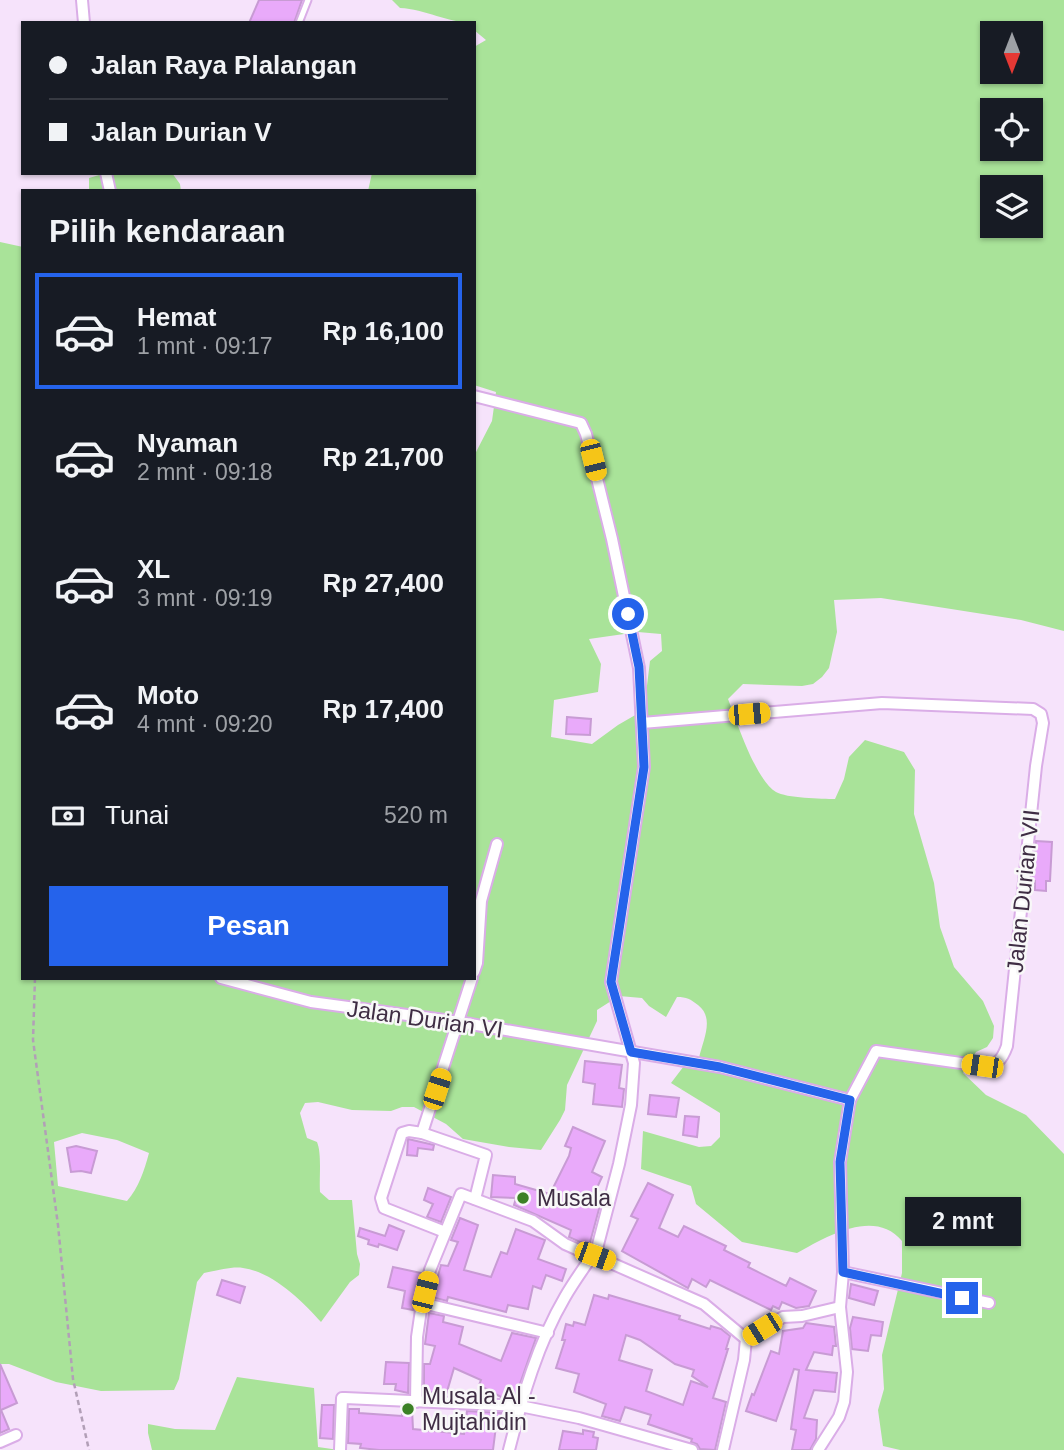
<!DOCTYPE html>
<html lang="id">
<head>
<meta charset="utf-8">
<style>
	body { margin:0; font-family:Arial,sans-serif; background:#20242c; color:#f1f3f6; height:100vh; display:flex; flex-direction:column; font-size:26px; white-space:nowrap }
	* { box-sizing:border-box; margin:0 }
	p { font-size:23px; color:#9ea1a6 }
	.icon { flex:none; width:38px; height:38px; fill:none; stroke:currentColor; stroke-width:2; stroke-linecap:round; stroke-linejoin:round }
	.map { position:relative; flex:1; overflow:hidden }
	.details { position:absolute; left:21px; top:189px; width:455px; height:791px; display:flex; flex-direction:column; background:#171b24; border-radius:0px; box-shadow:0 2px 5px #0004 }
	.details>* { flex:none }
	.top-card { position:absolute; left:21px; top:21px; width:455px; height:154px; border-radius:0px; box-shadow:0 2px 5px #0004; display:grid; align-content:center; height:154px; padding:0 28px; background:#171b24 }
	.needle { width:46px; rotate:180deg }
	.controls { position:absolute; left:980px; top:21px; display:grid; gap:14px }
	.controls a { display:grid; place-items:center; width:63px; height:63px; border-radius:0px; background:#171b24; box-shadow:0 2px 5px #0004; font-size:35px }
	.end { position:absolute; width:32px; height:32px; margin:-16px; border:9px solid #2563eb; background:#fff; box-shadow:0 0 0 4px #fff }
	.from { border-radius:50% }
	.bubble { position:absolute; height:49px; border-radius:0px; background:#171b24; box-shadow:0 2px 5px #0004; font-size:23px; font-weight:700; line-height:49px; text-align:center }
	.car { position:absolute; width:21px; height:42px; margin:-21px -10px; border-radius:9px; box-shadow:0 0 5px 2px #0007; background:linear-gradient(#f5c518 24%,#345 0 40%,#f5c518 0 76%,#345 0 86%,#f5c518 0) }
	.top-card b { display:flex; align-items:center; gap:24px; height:66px; font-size:26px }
	.top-card b+b { border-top:2px solid #363941 }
	.top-card i { width:18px; height:18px; background:#f1f3f6 }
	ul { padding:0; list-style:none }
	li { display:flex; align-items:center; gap:21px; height:116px; margin:0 14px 10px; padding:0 14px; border:4px solid transparent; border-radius:0px }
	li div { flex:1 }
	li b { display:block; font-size:26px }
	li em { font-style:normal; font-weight:700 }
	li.selected { border-color:#2563eb }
	li>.icon { width:63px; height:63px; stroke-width:1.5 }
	h2 { padding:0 28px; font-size:32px; line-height:84px }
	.pay { display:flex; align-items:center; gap:18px; height:77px; padding:0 28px; font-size:26px }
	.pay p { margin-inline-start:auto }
	.action { display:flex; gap:14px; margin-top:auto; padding:14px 28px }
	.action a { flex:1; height:80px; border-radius:0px; background:#2563eb; color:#fff; font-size:28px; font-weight:700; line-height:80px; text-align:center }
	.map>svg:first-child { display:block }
	.green { fill:#a9e399; fill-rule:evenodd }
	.building { fill:#e9aafa; stroke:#c89bd4; stroke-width:2; fill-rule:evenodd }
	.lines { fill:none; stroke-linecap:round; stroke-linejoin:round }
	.lane-casing { stroke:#daade7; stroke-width:9 }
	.street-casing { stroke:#daade7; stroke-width:14 }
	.path { stroke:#b29fb7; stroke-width:2.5; stroke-dasharray:5 3.5; stroke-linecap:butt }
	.lane { stroke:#fff; stroke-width:5 }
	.street { stroke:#fff; stroke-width:10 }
	.route { stroke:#2563eb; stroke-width:9 }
	.poi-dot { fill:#3b8125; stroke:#f8f8f8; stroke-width:2.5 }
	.labels { text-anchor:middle; stroke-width:5; stroke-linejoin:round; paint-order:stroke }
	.street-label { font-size:23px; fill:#3f2d44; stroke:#f8f8f8 }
	.poi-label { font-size:23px; fill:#3f2d44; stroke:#f8f8f8; text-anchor:start }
</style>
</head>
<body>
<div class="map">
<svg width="1064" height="1450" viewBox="0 0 1064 1450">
	<rect width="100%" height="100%" fill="#f6e3fb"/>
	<g class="green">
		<path d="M392 0H1064V631L1021 620 881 598 834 600 837 632 829 668 822 677 813 684 802 686 743 684 728 699C737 722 755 779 776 792 786 798 822 799 835 799L844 779 849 757 865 740 904 752 915 770 914 814 934 883 940 927 954 967 983 1001 994 1026 993 1038 987 1047 976 1052 963 1073 986 1095 1026 1115 1064 1154V1450H900L883 1446 878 1410 884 1389 882 1355 902 1273V1241C875 1208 827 1236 797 1253L742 1242 696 1204 691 1186 641 1169 643 1131 699 1147 711 1146 720 1137V1113L671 1083 687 1062 699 1058C703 1040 715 1018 698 1005 690 999 687 997 677 997L666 1017 649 1006 642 998 619 996 597 1010V1021L567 1085 565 1110 560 1120 541 1150 509 1147 463 1139 446 1124 414 1107H402L391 1111 352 1110 318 1102 305 1103 300 1113 307 1138 317 1142C322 1154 319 1178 320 1192L329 1200H352L357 1254 360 1264 359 1275 350 1282 321 1322C302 1301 273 1272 243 1268 232 1266 216 1271 204 1273L197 1282 179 1379 174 1390 101 1391 56 1382 9 1364H0V242L23 247V978H474V456L492 421 496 392 474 385V191H368L372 173H474V47L486 40 474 30V23C448 23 425 9 400 8ZM992 33H1031V72H992ZM992 110H1031V149H992ZM992 187H1031V226H992ZM638 632 661 634 662 651 650 661 644 710 618 725 592 744 551 737 554 700 598 692 601 664 589 639ZM82 1133 117 1140 149 1153C144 1171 139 1187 127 1201L58 1186 54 1142Z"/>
		<path d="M106 173H172L180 184 181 191H89V178Z"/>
		<path d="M237 1377 314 1388 318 1447 339 1450H152L148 1433V1424L175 1429 215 1430Z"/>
	</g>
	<g class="building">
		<path d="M259 0H302L294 23H249Z"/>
		<path d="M567 717 591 719 590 735 566 734Z"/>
		<path d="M1036 841 1052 842 1050 881H1046V891L1035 890V881H1032Z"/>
		<path d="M585 1061 622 1065 619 1088 624 1089 622 1107 593 1104 595 1084 583 1082Z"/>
		<path d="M650 1095 679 1098 676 1117 648 1114Z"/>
		<path d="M685 1116 699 1117 697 1137 683 1135Z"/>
		<path d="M573 1127 605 1141 592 1172 602 1177 593 1196 602 1198 589 1246 569 1237 571 1230 514 1205 516 1198 491 1197 493 1175 515 1177V1184L550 1194 569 1156 571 1148 565 1146Z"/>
		<path d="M408 1139 434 1145 433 1150 418 1148 417 1156 407 1155Z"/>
		<path d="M76 1146 97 1151 91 1173 81 1171 71 1172 67 1148Z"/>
		<path d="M648 1183 673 1195 659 1228 678 1237 684 1226 726 1246 724 1250 750 1263 748 1267 786 1286 790 1278 816 1291 809 1306 796 1308 782 1302 779 1309 773 1306 771 1310 710 1280 706 1287 692 1279 688 1288 622 1251 638 1219 631 1216Z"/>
		<path d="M428 1188 451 1197 441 1222 427 1217 433 1204 424 1200Z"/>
		<path d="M460 1218 478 1225 464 1270 491 1277 501 1252 507 1254 516 1229 545 1240 538 1259 566 1269 562 1281 546 1275 541 1289 533 1286 528 1309 508 1305 506 1312 448 1297 447 1301 432 1297 441 1265 448 1266 458 1242 451 1240Z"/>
		<path d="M389 1225 404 1231 397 1250 379 1244 378 1247 368 1244 369 1240 358 1236 360 1228 385 1236Z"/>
		<path d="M393 1267 421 1273 413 1310 402 1308 405 1291 388 1287Z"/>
		<path d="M222 1280 245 1287 240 1303 217 1295Z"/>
		<path d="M851 1284 878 1291 874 1305 849 1298Z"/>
		<path d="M594 1295 608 1299 609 1295 680 1316 679 1319 710 1329 711 1326 721 1329 730 1336 726 1349H728L713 1398 726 1402 715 1450 700 1449 697 1444 691 1442 692 1439 648 1424 651 1415 625 1407 620 1421 602 1416 606 1404 574 1392 579 1374 556 1368 565 1340H562L566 1324 573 1326 574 1322 585 1325ZM626 1335 640 1340 675 1364 694 1370 692 1376 708 1387 691 1381 683 1405 646 1391 652 1370 619 1360Z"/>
		<path d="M429 1313 444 1316 443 1322 463 1327 459 1344 501 1361 512 1333 536 1338 515 1398 501 1397 479 1385 481 1380 454 1368 446 1395 424 1391V1364H430L435 1346 425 1344Z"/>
		<path d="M853 1317 883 1322 881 1336 871 1335 868 1351 852 1349 850 1328Z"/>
		<path d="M806 1323 834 1327 836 1346H833L832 1355 814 1352 806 1370 837 1373 835 1392 814 1390 804 1418 817 1420 816 1439 810 1450H792L796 1430 791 1429 799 1370 794 1369 776 1421 746 1411 752 1394 754 1395 771 1351 779 1354 783 1331 803 1328Z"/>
		<path d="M386 1362 409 1363 408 1393 395 1390 396 1384H384Z"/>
		<path d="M0 1364 17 1403 1 1410 9 1429 0 1433Z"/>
		<path d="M322 1405H334L333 1439 320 1438Z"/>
		<path d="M349 1409H359V1413L402 1416V1409H412L413 1429 464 1434 467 1411 501 1413 499 1427 496 1426 493 1450H379L360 1448 361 1444 348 1443Z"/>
		<path d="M583 1430 594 1432 593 1437 598 1438 596 1450H559L563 1431 583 1434Z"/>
	</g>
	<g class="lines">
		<g class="lane-casing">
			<path id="lane" d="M299 23 308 0"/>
		</g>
		<g class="street-casing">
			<g id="street">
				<path d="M82 0 84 23"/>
				<path d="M106 173 110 191"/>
				<path d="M474 396 581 423 586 434 612 539 639 668 644 767 611 982 634 1063 631 1105 619 1164 595 1256 704 1304 746 1339 744 1360 723 1450"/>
				<path d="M642 723 882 703 1033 709 1041 714 1043 723 1036 766 1007 1046C1002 1060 997 1066 982 1066L876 1051 850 1100 840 1162 843 1272 840 1307 847 1372 844 1402 839 1417 818 1450"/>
				<path d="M474 972 477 963 481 901 497 844"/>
				<path d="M221 978 311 1002 459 1022 720 1067 850 1100"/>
				<path d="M422 1133 486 1155 475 1199"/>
				<path d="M445 1232 384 1208 381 1198 402 1133 409 1131 422 1133 472 978"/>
				<path d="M843 1272 989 1303"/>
				<path d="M422 1303 548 1333"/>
				<path d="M746 1339 783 1317 802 1316 840 1307"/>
				<path d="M416 1402 417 1337 422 1303 430 1270 461 1194 533 1221 565 1244 592 1256"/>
				<path d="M0 1442 16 1435"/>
				<path d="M340 1450 342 1398H345L520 1406 579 1418 692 1450"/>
				<path d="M509 1450C522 1398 538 1343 565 1297 573 1283 583 1269 592 1256H595"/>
			</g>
		</g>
		<path class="path" d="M35 978 33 1040 58 1225 73 1379 89 1450"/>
		<use href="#lane" class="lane"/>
		<use href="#street" class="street"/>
	</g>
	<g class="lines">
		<path class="route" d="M628 614 639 667 644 767 611 982 631 1052 720 1067 850 1100 840 1162 843 1272 962 1298"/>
	</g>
	<g class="poi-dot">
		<circle cx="523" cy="1198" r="7"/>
		<circle cx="408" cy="1409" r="7"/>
	</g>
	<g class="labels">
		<g class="street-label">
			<text transform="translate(1023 891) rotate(-84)" y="8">Jalan Durian VII</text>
			<text transform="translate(425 1019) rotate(8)" y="8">Jalan Durian VI</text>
		</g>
		<g class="poi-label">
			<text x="537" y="1206">Musala</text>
			<text x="422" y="1404">Musala Al -<tspan x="422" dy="26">Mujtahidin</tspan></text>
		</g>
	</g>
</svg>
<div class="controls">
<a><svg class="needle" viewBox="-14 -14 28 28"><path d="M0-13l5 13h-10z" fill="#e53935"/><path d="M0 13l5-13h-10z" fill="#9ea1a6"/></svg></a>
<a><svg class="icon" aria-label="locate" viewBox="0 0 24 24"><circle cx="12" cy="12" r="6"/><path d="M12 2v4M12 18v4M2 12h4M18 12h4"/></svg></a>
<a><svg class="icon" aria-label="layers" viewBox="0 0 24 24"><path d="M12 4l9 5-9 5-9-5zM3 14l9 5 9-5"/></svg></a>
</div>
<i class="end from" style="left:628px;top:614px"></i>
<i class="end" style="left:962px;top:1298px"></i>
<div class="bubble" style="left:905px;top:1197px;width:116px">2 mnt</div>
<i class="car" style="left:593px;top:460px;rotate:166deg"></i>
<i class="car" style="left:749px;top:714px;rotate:85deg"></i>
<i class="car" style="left:982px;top:1066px;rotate:278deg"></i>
<i class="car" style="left:437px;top:1089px;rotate:18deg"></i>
<i class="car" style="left:595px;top:1256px;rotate:110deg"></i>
<i class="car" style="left:425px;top:1292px;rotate:14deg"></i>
<i class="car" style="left:762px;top:1329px;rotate:238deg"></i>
<div class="top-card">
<b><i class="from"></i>Jalan Raya Plalangan</b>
<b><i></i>Jalan Durian V</b>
</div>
<section class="details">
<h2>Pilih kendaraan</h2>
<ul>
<li class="selected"><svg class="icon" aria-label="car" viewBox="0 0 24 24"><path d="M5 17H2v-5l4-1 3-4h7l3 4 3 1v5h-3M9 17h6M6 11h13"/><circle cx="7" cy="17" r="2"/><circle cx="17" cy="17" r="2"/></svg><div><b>Hemat</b><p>1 mnt · 09:17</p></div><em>Rp 16,100</em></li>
<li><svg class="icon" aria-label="car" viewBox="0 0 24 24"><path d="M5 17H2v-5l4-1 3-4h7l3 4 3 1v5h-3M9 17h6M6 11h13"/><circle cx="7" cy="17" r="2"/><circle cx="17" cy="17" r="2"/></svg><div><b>Nyaman</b><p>2 mnt · 09:18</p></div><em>Rp 21,700</em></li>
<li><svg class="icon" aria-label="car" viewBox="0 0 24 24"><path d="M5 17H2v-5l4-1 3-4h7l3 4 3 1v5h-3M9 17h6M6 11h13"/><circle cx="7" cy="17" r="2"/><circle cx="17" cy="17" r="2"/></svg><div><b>XL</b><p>3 mnt · 09:19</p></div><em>Rp 27,400</em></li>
<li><svg class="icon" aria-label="car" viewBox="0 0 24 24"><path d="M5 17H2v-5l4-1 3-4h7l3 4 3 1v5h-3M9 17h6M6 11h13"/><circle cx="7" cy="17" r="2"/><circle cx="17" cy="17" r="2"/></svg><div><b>Moto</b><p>4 mnt · 09:20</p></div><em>Rp 17,400</em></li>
</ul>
<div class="pay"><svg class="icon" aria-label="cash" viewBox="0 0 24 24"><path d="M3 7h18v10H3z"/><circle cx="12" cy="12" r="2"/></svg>Tunai<p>520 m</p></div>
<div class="action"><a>Pesan</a></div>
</section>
</div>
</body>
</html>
